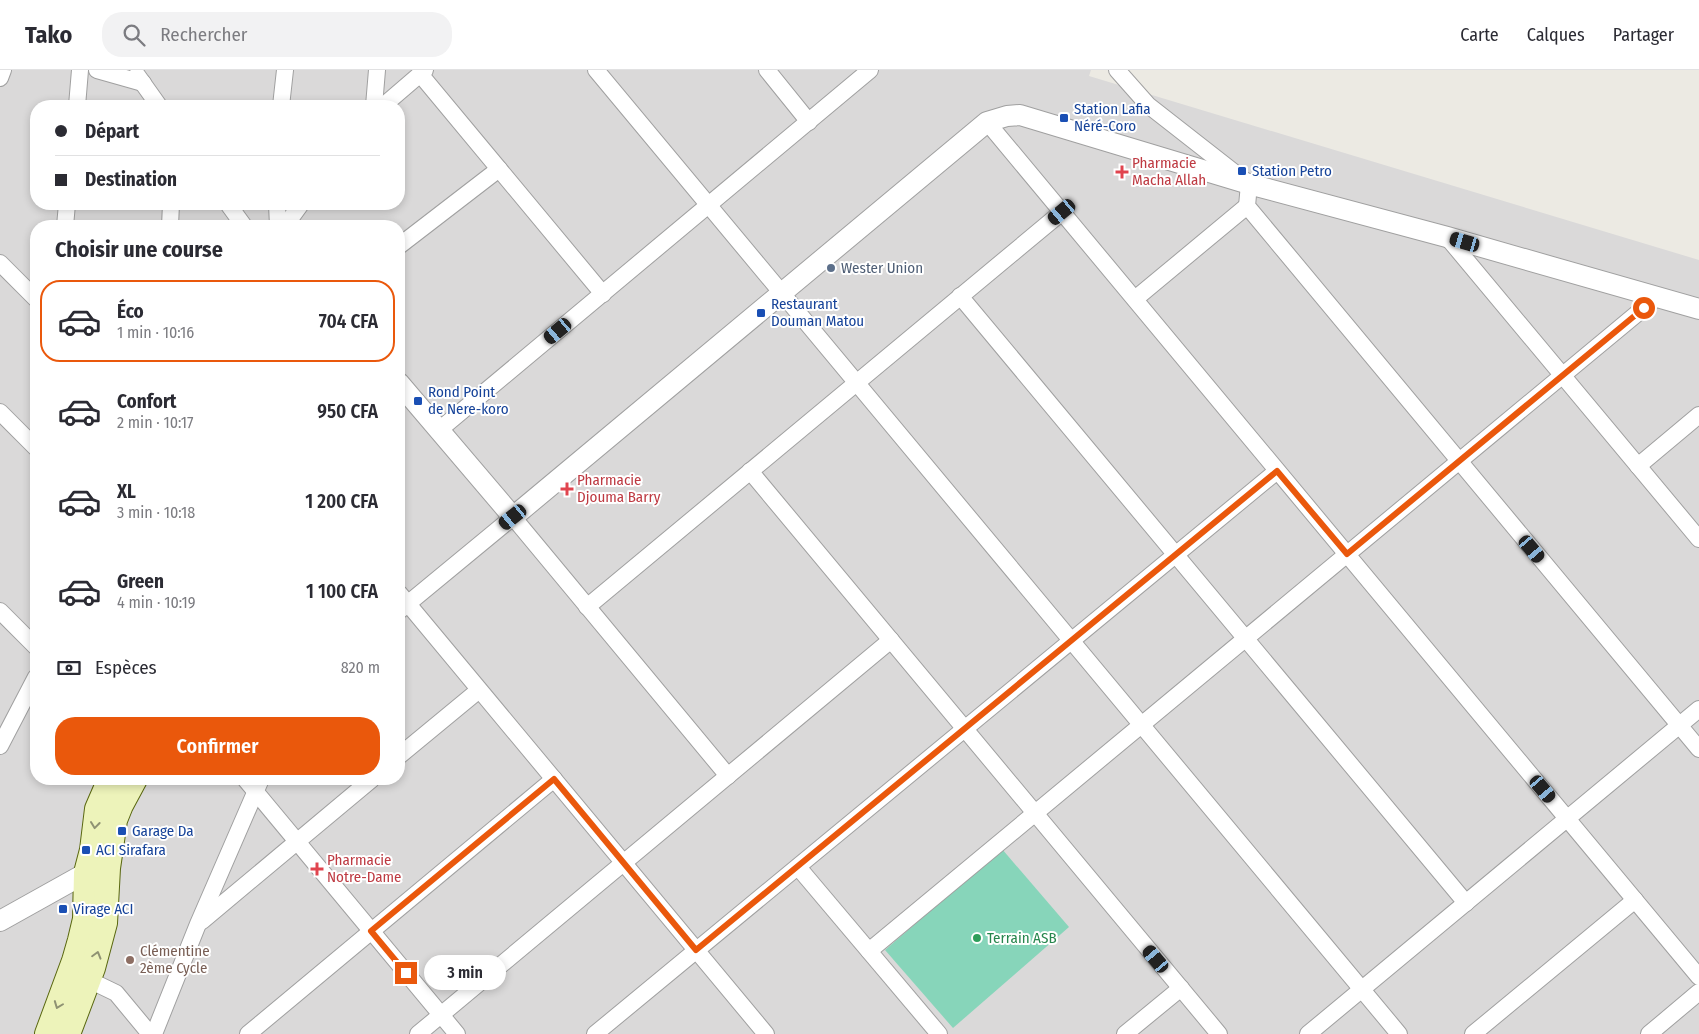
<!DOCTYPE html>
<html lang="fr">
<head>
<meta charset="utf-8">
<style>
	body { margin:0; font-family:"Fira Sans Condensed",sans-serif; background:#f2f2f3; color:#2b2b33; height:100vh; display:flex; flex-direction:column; font-size:19px; white-space:nowrap }
	* { box-sizing:border-box; margin:0 }
	p { font-size:16px; color:#7c7c81 }
	.icon { flex:none; width:28px; height:28px; fill:none; stroke:currentColor; stroke-width:2; stroke-linecap:round; stroke-linejoin:round }
	.map { position:relative; flex:1; overflow:hidden }
	.panel { position:absolute; left:30px; top:150px; width:375px; height:565px; display:flex; flex-direction:column; background:#fff; border-radius:20px; box-shadow:0 2px 8px #0003 }
	.panel>* { flex:none }
	.banner { position:absolute; left:30px; top:30px; width:375px; height:110px; border-radius:20px; box-shadow:0 2px 8px #0003; display:grid; align-content:center; height:110px; padding:0 25px; background:#fff }
	.end { position:absolute; width:22px; height:22px; margin:-11px; border:6px solid #ea580c; background:#fff; box-shadow:0 0 0 2px #fff }
	.from { border-radius:50% }
	.bubble { position:absolute; height:35px; border-radius:18px; background:#fff; box-shadow:0 2px 8px #0003; font-size:16px; font-weight:600; line-height:35px; text-align:center }
	.car { position:absolute; width:15px; height:30px; margin:-15px -8px; border-radius:6px; box-shadow:0 0 4px 1px #0007; background:linear-gradient(#222 24%,#8ab4d8 0 40%,#222 0 76%,#8ab4d8 0 86%,#222 0) }
	.banner b { display:flex; align-items:center; gap:18px; height:48px; font-size:19px }
	.banner b+b { border-top:1px solid #e1e1e2 }
	.banner i { width:12px; height:12px; background:#2b2b33 }
	ul { padding:0; list-style:none }
	li { display:flex; align-items:center; gap:15px; height:82px; margin:0 10px 8px; padding:0 15px; border:2px solid transparent; border-radius:20px }
	li div { flex:1 }
	li b { display:block; font-size:19px }
	li em { font-style:normal; font-weight:600 }
	li.on { border-color:#ea580c }
	li>.icon { width:45px; height:45px; stroke-width:1.5 }
	h2 { padding:0 25px; font-size:22px; line-height:60px }
	.pay { display:flex; align-items:center; gap:12px; height:55px; padding:0 25px; font-size:19px }
	.pay p { margin-inline-start:auto }
	.cta { display:flex; gap:10px; margin-top:auto; padding:10px 25px }
	.cta a { flex:1; height:58px; border-radius:20px; background:#ea580c; color:#fff; font-size:20px; font-weight:600; line-height:58px; text-align:center }
	header { display:flex; align-items:center; gap:30px; box-sizing:border-box; height:70px; padding:0 25px; background:#fff; border-bottom:1px solid #e1e1e2 }
	header strong { font-size:24px }
	nav { display:flex; gap:28px; margin-inline-start:auto; font-size:18px }
	.search { width:350px; height:45px; background:#f2f2f3; display:flex; align-items:center; gap:12px; box-sizing:border-box; padding:0 18px; border-radius:20px; color:#7c7c81; font-size:19px }
	.map>svg:first-child { display:block }
	.residential { fill:#dad9d9; fill-rule:evenodd }
	.pitch { fill:#87d5ba }
	.lines { fill:none; stroke-linecap:round; stroke-linejoin:round }
	.minor-casing { stroke:#a0a0a0; stroke-width:18 }
	.tertiary-casing { stroke:#a0a0a0; stroke-width:22 }
	.secondary-casing { stroke:#59670f; stroke-width:26 }
	.minor { stroke:#fff; stroke-width:16 }
	.tertiary { stroke:#fff; stroke-width:20 }
	.secondary { stroke:#edf3ba; stroke-width:24 }
	.oneway { stroke:#8f9273 }
	.route { stroke:#ea580c; stroke-width:6 }
	.transit-dot { fill:#1a4fb4; stroke:#fff; stroke-width:2 }
	.health-dot { fill:#e0444e; stroke:#fff; stroke-width:2 }
	.service-dot { fill:#5c6f8a; stroke:#fff; stroke-width:2 }
	.leisure-dot { fill:#2e9e5b; stroke:#fff; stroke-width:2 }
	.education-dot { fill:#8d6e63; stroke:#fff; stroke-width:2 }
	.labels { text-anchor:middle; stroke-width:4; stroke-linejoin:round; paint-order:stroke }
	.transit-label { font-size:15px; fill:#164399; stroke:#fff; text-anchor:start }
	.health-label { font-size:15px; fill:#be3a42; stroke:#fff; text-anchor:start }
	.service-label { font-size:15px; fill:#4e5e75; stroke:#fff; text-anchor:start }
	.leisure-label { font-size:15px; fill:#27864d; stroke:#fff; text-anchor:start }
	.education-label { font-size:15px; fill:#785e54; stroke:#fff; text-anchor:start }
</style>
</head>
<body>
<header>
<strong>Tako</strong>
<div class="search"><svg class="icon" aria-label="search" viewBox="0 0 24 24"><circle cx="10" cy="10" r="6"/><path d="M15 15l6 6"/></svg>Rechercher</div>
<nav><a>Carte</a><a>Calques</a><a>Partager</a></nav>
</header>
<div class="map">
<svg width="1699" height="964" viewBox="0 0 1699 964">
	<rect width="100%" height="100%" fill="#eceae3"/>
	<path class="residential" d="M0 0H1091L1089 6 1699 190V964H0ZM36 36H399V134H36ZM36 156H399V709H36Z"/>
	<path class="pitch" d="M1002 779 1069 857 953 958 885 880Z"/>
	<g class="lines">
		<g class="minor-casing">
			<g id="minor">
				<path d="M97 0 143 13"/>
				<path d="M596 0 1399 964"/>
				<path d="M767 0 809 52"/>
				<path d="M1117 0 1148 35 1249 114 1247 136 1699 679"/>
				<path d="M420 4 603 224"/>
				<path d="M137 5 159 36"/>
				<path d="M0 8 3 0"/>
				<path d="M77 36 80 0"/>
				<path d="M281 36 285 0"/>
				<path d="M374 36 377 0"/>
				<path d="M383 36 425 0"/>
				<path d="M987 52 1699 907"/>
				<path d="M228 134 244 156"/>
				<path d="M277 134 278 156"/>
				<path d="M65 156 67 134"/>
				<path d="M170 156 171 134"/>
				<path d="M285 156 301 134"/>
				<path d="M1447 167 1699 469"/>
				<path d="M399 176 499 99"/>
				<path d="M0 193 36 229"/>
				<path d="M960 226 1466 833"/>
				<path d="M1135 229 1247 136"/>
				<path d="M0 342 36 378"/>
				<path d="M438 361 870 0"/>
				<path d="M1638 396 1699 345"/>
				<path d="M750 401 1219 964"/>
				<path d="M399 523 766 964"/>
				<path d="M587 537 1062 142"/>
				<path d="M0 541 36 577"/>
				<path d="M399 541 513 447 728 706"/>
				<path d="M0 676 36 607"/>
				<path d="M399 686 479 620"/>
				<path d="M245 709 457 964"/>
				<path d="M798 797 939 964"/>
				<path d="M202 851 372 709"/>
				<path d="M869 881 1657 227"/>
				<path d="M89 910 116 923 150 964"/>
				<path d="M154 964 198 854 261 709"/>
				<path d="M248 964 554 709"/>
				<path d="M418 964 891 570"/>
				<path d="M595 964 1277 401"/>
				<path d="M1125 964 1181 918"/>
				<path d="M1308 964 1699 639"/>
				<path d="M1473 964 1635 830"/>
				<path d="M1649 964 1699 922"/>
			</g>
		</g>
		<g class="tertiary-casing">
			<g id="tertiary">
				<path d="M399 313 513 447 987 52 1007 46 1020 45 1249 114 1447 167 1699 239"/>
				<path d="M0 851 86 803"/>
			</g>
		</g>
		<g class="secondary-casing">
			<g id="secondary">
				<path d="M47 964 74 891 80 870 85 849 86 803 92 780 97 739 110 709"/>
				<path d="M68 964 93 898 105 853 108 798 115 750 121 735 135 709"/>
			</g>
		</g>
		<use href="#minor" class="minor"/>
		<use href="#tertiary" class="tertiary"/>
		<use href="#secondary" class="secondary"/>
	</g>
	<defs><path id="oneway-chevron" d="M-2-3.5L2.5 0L-2 3.5" fill="none" stroke-width="1.6" stroke-linecap="round" stroke-linejoin="round" transform="scale(1.25)"/></defs>
	<g class="oneway">
		<use href="#oneway-chevron" transform="translate(95 755) rotate(97)"/>
		<use href="#oneway-chevron" transform="translate(97 885) rotate(-74)"/>
		<use href="#oneway-chevron" transform="translate(58 935) rotate(111)"/>
	</g>
	<g class="lines">
		<path class="route" d="M406 903 371 861 554 709 696 880 1277 401 1347 484 1644 238"/>
	</g>
	<g class="transit-dot">
		<rect x="1059" y="43" width="10" height="10" rx="2.5"/>
		<rect x="1237" y="96" width="10" height="10" rx="2.5"/>
		<rect x="756" y="238" width="10" height="10" rx="2.5"/>
		<rect x="413" y="326" width="10" height="10" rx="2.5"/>
		<rect x="117" y="756" width="10" height="10" rx="2.5"/>
		<rect x="81" y="775" width="10" height="10" rx="2.5"/>
		<rect x="58" y="834" width="10" height="10" rx="2.5"/>
	</g>
	<g class="health-dot">
		<path d="M1119.5 94.5h5v5h5v5h-5v5h-5v-5h-5v-5h5z"/>
		<path d="M564.5 411.5h5v5h5v5h-5v5h-5v-5h-5v-5h5z"/>
		<path d="M314.5 791.5h5v5h5v5h-5v5h-5v-5h-5v-5h5z"/>
	</g>
	<circle class="service-dot" cx="831" cy="198" r="5"/>
	<circle class="leisure-dot" cx="977" cy="868" r="5"/>
	<circle class="education-dot" cx="130" cy="890" r="5"/>
	<g class="labels">
		<g class="transit-label">
			<text x="1074" y="44">Station Lafia<tspan x="1074" dy="17">Néré-Coro</tspan></text>
			<text x="1252" y="106">Station Petro</text>
			<text x="771" y="239">Restaurant<tspan x="771" dy="17">Douman Matou</tspan></text>
			<text x="428" y="327">Rond Point<tspan x="428" dy="17">de Nere-koro</tspan></text>
			<text x="132" y="766">Garage Da</text>
			<text x="96" y="785">ACI Sirafara</text>
			<text x="73" y="844">Virage ACI</text>
		</g>
		<g class="health-label">
			<text x="1132" y="98">Pharmacie<tspan x="1132" dy="17">Macha Allah</tspan></text>
			<text x="577" y="415">Pharmacie<tspan x="577" dy="17">Djouma Barry</tspan></text>
			<text x="327" y="795">Pharmacie<tspan x="327" dy="17">Notre-Dame</tspan></text>
		</g>
		<g class="service-label">
			<text x="841" y="203">Wester Union</text>
		</g>
		<g class="leisure-label">
			<text x="987" y="873">Terrain ASB</text>
		</g>
		<g class="education-label">
			<text x="140" y="886">Clémentine<tspan x="140" dy="17">2ème Cycle</tspan></text>
		</g>
	</g>
</svg>
<i class="end from" style="left:1644px;top:238px"></i>
<i class="end" style="left:406px;top:903px"></i>
<div class="bubble" style="left:424px;top:885px;width:82px">3 min</div>
<i class="car" style="left:1062px;top:142px;rotate:230deg"></i>
<i class="car" style="left:1465px;top:172px;rotate:286deg"></i>
<i class="car" style="left:558px;top:261px;rotate:230deg"></i>
<i class="car" style="left:513px;top:447px;rotate:231deg"></i>
<i class="car" style="left:1532px;top:479px;rotate:140deg"></i>
<i class="car" style="left:1543px;top:719px;rotate:140deg"></i>
<i class="car" style="left:1156px;top:889px;rotate:320deg"></i>
<div class="banner">
<b><i class="from"></i>Départ</b>
<b><i></i>Destination</b>
</div>
<section class="panel">
<h2>Choisir une course</h2>
<ul>
<li class="on"><svg class="icon" aria-label="car" viewBox="0 0 24 24"><path d="M5 17H2v-5l4-1 3-4h7l3 4 3 1v5h-3M9 17h6M6 11h13"/><circle cx="7" cy="17" r="2"/><circle cx="17" cy="17" r="2"/></svg><div><b>Éco</b><p>1 min · 10:16</p></div><em>704 CFA</em></li>
<li><svg class="icon" aria-label="car" viewBox="0 0 24 24"><path d="M5 17H2v-5l4-1 3-4h7l3 4 3 1v5h-3M9 17h6M6 11h13"/><circle cx="7" cy="17" r="2"/><circle cx="17" cy="17" r="2"/></svg><div><b>Confort</b><p>2 min · 10:17</p></div><em>950 CFA</em></li>
<li><svg class="icon" aria-label="car" viewBox="0 0 24 24"><path d="M5 17H2v-5l4-1 3-4h7l3 4 3 1v5h-3M9 17h6M6 11h13"/><circle cx="7" cy="17" r="2"/><circle cx="17" cy="17" r="2"/></svg><div><b>XL</b><p>3 min · 10:18</p></div><em>1 200 CFA</em></li>
<li><svg class="icon" aria-label="car" viewBox="0 0 24 24"><path d="M5 17H2v-5l4-1 3-4h7l3 4 3 1v5h-3M9 17h6M6 11h13"/><circle cx="7" cy="17" r="2"/><circle cx="17" cy="17" r="2"/></svg><div><b>Green</b><p>4 min · 10:19</p></div><em>1 100 CFA</em></li>
</ul>
<div class="pay"><svg class="icon" aria-label="cash" viewBox="0 0 24 24"><path d="M3 7h18v10H3z"/><circle cx="12" cy="12" r="2"/></svg>Espèces<p>820 m</p></div>
<div class="cta"><a>Confirmer</a></div>
</section>
</div>
</body>
</html>
